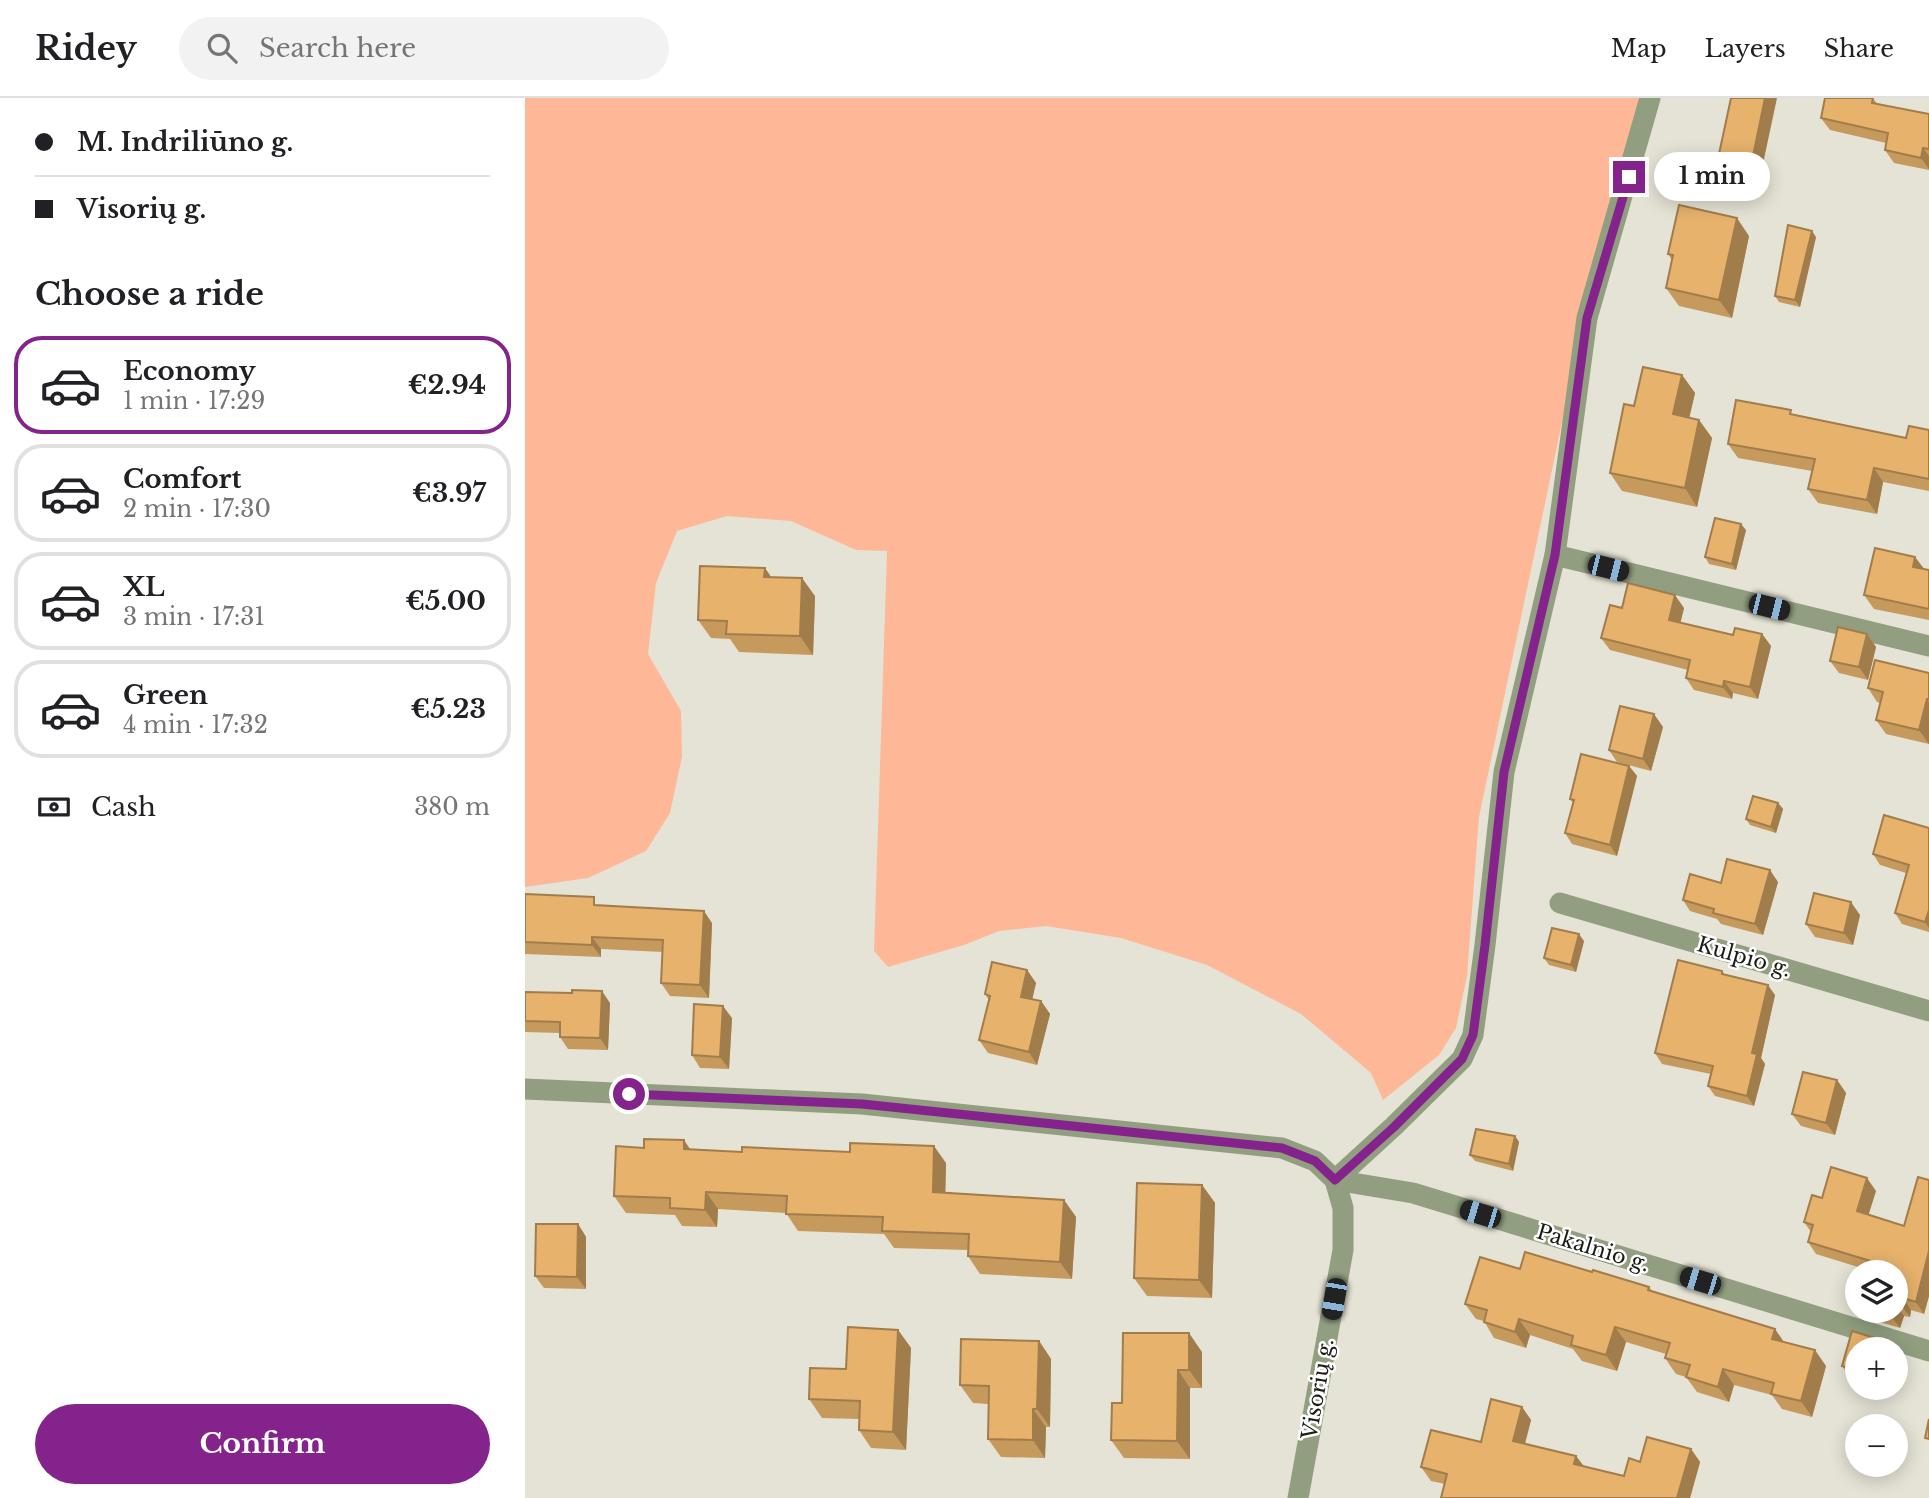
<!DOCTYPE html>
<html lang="en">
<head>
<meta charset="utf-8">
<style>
	body { margin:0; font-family:"Libre Baskerville",serif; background:#f2f2f2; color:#202124; height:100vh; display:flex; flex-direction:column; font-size:26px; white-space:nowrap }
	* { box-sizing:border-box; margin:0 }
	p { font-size:23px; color:#757577 }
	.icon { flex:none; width:38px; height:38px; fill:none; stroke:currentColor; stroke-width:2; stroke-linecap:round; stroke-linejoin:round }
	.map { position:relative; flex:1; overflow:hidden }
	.sheet { display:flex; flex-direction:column; background:#fff; width:525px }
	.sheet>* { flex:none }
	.banner { display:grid; align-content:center; height:154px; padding:0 35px; background:#fff }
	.controls { position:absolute; left:1320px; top:1162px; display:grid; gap:14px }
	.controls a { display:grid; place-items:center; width:63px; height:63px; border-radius:50%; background:#fff; box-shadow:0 4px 18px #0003; font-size:35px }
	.end { position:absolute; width:32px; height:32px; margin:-16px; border:9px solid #84238c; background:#fff; box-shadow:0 0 0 4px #fff }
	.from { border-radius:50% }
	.bubble { position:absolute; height:49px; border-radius:24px; background:#fff; box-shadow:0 4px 18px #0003; font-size:23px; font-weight:700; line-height:49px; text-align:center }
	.car { position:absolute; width:21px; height:42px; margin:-21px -10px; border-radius:9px; box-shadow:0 0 5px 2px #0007; background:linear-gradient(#222 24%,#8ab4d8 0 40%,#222 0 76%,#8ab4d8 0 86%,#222 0) }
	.banner b { display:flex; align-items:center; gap:24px; height:66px; font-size:26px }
	.banner b+b { border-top:2px solid #e0e0e0 }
	.banner i { width:18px; height:18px; background:#202124 }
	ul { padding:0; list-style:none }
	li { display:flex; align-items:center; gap:21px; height:98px; margin:0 14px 10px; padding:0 21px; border:4px solid #e0e0e0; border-radius:28px }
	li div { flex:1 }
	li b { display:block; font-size:26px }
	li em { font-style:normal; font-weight:700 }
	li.selected { border-color:#84238c }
	li>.icon { width:63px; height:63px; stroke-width:1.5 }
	h2 { padding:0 35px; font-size:32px; line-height:84px }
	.pay { display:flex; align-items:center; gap:18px; height:77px; padding:0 35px; font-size:26px }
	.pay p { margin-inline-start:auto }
	.primary-button { display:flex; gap:14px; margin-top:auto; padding:14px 35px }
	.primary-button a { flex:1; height:80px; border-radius:42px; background:#84238c; color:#fff; font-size:28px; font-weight:700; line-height:80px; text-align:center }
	header { display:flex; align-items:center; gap:42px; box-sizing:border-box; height:98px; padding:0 35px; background:#fff; border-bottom:2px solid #e0e0e0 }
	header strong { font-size:33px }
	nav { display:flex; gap:38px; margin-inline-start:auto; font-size:24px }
	.search { width:490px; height:63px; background:#f2f2f2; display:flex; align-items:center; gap:18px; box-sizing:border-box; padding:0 24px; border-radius:38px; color:#757577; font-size:26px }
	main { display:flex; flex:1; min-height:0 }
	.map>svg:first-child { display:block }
	.green { fill:#feb897 }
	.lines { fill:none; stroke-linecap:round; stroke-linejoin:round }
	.minor { stroke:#919e7f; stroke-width:21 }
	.wall { fill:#c6995d }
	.shaded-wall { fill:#a17d4c }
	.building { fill:#e6b26c; stroke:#a17d4c; stroke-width:2 }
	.route { stroke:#84238c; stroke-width:9 }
	.labels { text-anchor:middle; stroke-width:5; stroke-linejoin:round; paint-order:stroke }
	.street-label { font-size:21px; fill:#1c1c17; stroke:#fff }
</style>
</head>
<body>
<header>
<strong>Ridey</strong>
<div class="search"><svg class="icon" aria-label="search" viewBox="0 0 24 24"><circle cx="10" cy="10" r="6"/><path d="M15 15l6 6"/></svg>Search here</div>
<nav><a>Map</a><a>Layers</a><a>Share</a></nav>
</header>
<main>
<section class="sheet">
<div class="banner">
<b><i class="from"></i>M. Indriliūno g.</b>
<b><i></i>Visorių g.</b>
</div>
<h2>Choose a ride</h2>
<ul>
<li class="selected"><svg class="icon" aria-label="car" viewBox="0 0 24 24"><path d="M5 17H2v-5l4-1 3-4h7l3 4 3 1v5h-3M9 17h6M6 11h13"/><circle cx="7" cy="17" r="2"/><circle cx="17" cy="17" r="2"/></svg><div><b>Economy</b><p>1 min · 17:29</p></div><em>€2.94</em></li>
<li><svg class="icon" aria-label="car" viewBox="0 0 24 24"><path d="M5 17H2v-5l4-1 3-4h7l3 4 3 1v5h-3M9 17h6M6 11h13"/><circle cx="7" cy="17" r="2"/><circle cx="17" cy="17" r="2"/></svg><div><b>Comfort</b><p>2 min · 17:30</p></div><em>€3.97</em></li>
<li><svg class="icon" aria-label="car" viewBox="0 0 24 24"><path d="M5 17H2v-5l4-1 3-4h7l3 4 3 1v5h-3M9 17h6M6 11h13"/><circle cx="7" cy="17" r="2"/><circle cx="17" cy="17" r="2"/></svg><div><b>XL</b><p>3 min · 17:31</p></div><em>€5.00</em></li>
<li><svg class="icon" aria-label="car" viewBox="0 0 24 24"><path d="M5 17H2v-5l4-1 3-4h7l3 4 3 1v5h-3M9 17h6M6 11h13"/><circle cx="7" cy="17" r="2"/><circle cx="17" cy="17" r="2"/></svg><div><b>Green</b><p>4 min · 17:32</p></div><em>€5.23</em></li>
</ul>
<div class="pay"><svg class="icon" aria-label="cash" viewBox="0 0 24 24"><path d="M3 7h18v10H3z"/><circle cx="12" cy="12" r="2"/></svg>Cash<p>380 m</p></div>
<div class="primary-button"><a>Confirm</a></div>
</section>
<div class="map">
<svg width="1404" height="1400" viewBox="0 0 1404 1400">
	<rect width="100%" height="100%" fill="#e5e3d5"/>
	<path class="green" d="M0 0H1117L1051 258 954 719 942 878 931 930 914 957 858 1002 846 975 776 916 682 867 596 840 521 828 474 833 439 847 363 869 349 853 362 453 331 452 266 423 202 418 152 433 131 485 123 556 156 613 157 659 145 715 121 753 63 780 0 789Z"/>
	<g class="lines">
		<g class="minor">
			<path d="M1030 457 1404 548"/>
			<path d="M1035 805 1404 913"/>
			<path d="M0 991 337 1006 757 1050 790 1063 810 1082"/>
			<path d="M810 1082 868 1029 937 961 948 937 960 847 979 674 1030 457 1062 220 1125 0"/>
			<path d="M810 1082 888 1095 1404 1253"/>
			<path d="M773 1400 818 1152V1110L810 1082"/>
		</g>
	</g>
	<g class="wall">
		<path d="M1206 0 1236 75 1203 68 1194 56Z"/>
		<path d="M1348 0 1352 6 1404 16V72L1369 65 1360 52 1361 45 1305 32 1296 20Z"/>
		<path d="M1224 138 1207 220 1154 208 1141 190 1147 162 1143 156Z"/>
		<path d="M1291 139 1275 209 1254 204 1250 198Z"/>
		<path d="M1157 277 1170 295 1164 320 1174 322 1187 340 1172 409 1097 393 1085 375 1109 308Z"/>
		<path d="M1270 317 1381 340 1404 332V393L1358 384 1352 416 1293 405 1283 391 1287 373 1213 360 1203 346Z"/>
		<path d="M1221 432 1211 472 1184 466 1180 459Z"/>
		<path d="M240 470 246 479 290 498 288 557 214 554 205 541 186 540 173 522Z"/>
		<path d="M1399 471 1404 472V522L1349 511 1339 497Z"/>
		<path d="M1097 510H1159L1155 525 1208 537 1237 536 1246 548 1233 601 1208 595 1207 601 1169 592 1161 580 1163 572 1085 552 1076 540Z"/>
		<path d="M1342 536 1351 549 1343 582 1314 575 1305 563Z"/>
		<path d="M1404 575V646L1361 636 1351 622 1356 605 1352 604 1343 590Z"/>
		<path d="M1138 629 1126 673 1092 664 1084 652Z"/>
		<path d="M1104 668 1112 678 1092 758 1047 746 1040 735 1048 705 1045 701Z"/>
		<path d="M1253 705 1258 711 1251 735 1225 727 1221 721Z"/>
		<path d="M1404 730V834L1377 826 1370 815 1381 775 1355 767 1348 756Z"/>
		<path d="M1253 784 1238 837 1196 826 1192 821 1165 813 1158 802 1196 785Z"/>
		<path d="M0 796 187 825 184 900 145 898 136 885 138 854 76 851V859L0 856Z"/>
		<path d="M1335 817 1328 847 1290 839 1281 826Z"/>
		<path d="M1059 843 1051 874 1024 867 1019 860Z"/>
		<path d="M502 872 511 885 507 901 516 903 525 916 512 967 463 955 454 942 464 902 460 896Z"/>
		<path d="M1197 873 1200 877 1250 897 1236 960 1240 966 1229 1008 1190 998 1183 988 1186 976 1137 966 1130 955Z"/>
		<path d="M0 894 85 905 83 952 43 951 35 939V935L0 934Z"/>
		<path d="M207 920 204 971 175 970 167 957Z"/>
		<path d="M1312 982 1321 995 1310 1037 1276 1028 1267 1016Z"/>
		<path d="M990 1038 994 1044 988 1073 950 1063 945 1057Z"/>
		<path d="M165 1052 421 1065 420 1095 539 1102 551 1119 547 1181 455 1176 443 1158V1152L369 1150 359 1136 273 1133 261 1115 193 1111 192 1129 157 1128 150 1117 101 1115 89 1098Z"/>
		<path d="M1404 1082V1198L1399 1216 1386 1212 1385 1219 1379 1218 1375 1230 1348 1222 1342 1213H1370L1349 1174 1291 1156 1283 1144 1286 1134 1279 1124 1297 1100 1351 1093 1343 1116 1379 1128Z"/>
		<path d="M677 1087 690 1105 687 1200 622 1198 609 1180Z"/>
		<path d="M53 1126 61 1139V1191L19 1190 10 1178Z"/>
		<path d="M995 1171 1067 1174 1124 1189 1127 1193 1260 1244 1301 1268 1287 1319 1257 1311 1247 1297 1209 1287 1204 1304 1172 1294 1161 1279 1151 1276 1140 1260 1141 1256 1101 1244 1092 1273 1057 1263 1048 1251 1005 1237 1001 1250 969 1240 959 1223 951 1221 940 1206Z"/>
		<path d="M373 1232 386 1250 381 1352 346 1350 334 1332V1321L297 1320 284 1301Z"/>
		<path d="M1327 1233 1359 1243 1365 1251H1332V1282L1326 1280 1317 1268Z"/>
		<path d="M514 1243 526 1261 525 1329H521L520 1360 476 1359 463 1341V1306L448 1305 435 1287Z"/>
		<path d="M677 1254V1290H665V1361L599 1360 586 1342 597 1305Z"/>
		<path d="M997 1309 1006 1322 1000 1346 1051 1358 1059 1369 1099 1378 1115 1364 1166 1351 1175 1364 1165 1400H916L920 1386 906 1383 896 1369 956 1344Z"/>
	</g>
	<g class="shaded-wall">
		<path d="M1240 0H1252L1236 75 1227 63Z"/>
		<path d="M1398 50 1404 58V71L1396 60Z"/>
		<path d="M1212 120 1224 138 1207 220 1194 202Z"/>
		<path d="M1287 133 1291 139 1275 209 1270 202Z"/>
		<path d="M1157 277 1170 295 1161 334 1148 316Z"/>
		<path d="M1174 322 1187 340 1172 409 1160 390Z"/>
		<path d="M1349 370 1358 384 1352 416 1342 402Z"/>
		<path d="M1216 426 1221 432 1211 472 1207 466Z"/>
		<path d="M1390 459 1400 472 1388 469Z"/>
		<path d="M240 470 252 488 239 479Z"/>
		<path d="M277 480 290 498 288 557 275 538Z"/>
		<path d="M1150 497 1159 510 1153 535 1144 522Z"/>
		<path d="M1237 536 1246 548 1233 601 1225 589Z"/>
		<path d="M1342 536 1351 549 1343 582 1334 569Z"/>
		<path d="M1199 583 1208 595 1207 601 1198 589Z"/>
		<path d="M1402 601 1404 604V646L1394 632Z"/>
		<path d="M1129 616 1138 629 1126 673 1118 661Z"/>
		<path d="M1104 668 1112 678 1092 758 1085 747Z"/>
		<path d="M1253 705 1258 711 1251 735 1246 729Z"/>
		<path d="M1245 772 1253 784 1238 837 1230 826Z"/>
		<path d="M1326 804 1335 817 1328 847 1319 835Z"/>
		<path d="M1404 812V830L1400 824Z"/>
		<path d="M179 813 187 825 184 900 175 887Z"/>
		<path d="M1054 836 1059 843 1051 874 1046 867Z"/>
		<path d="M67 839 76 851V859L67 847Z"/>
		<path d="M502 872 511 885 505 911 496 899Z"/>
		<path d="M1243 887 1250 897 1236 960 1240 966 1229 1008 1222 998 1227 955Z"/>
		<path d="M77 893 85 905 83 952 75 940Z"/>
		<path d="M516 903 525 916 512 967 504 954Z"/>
		<path d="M198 908 207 920 204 971 195 959Z"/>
		<path d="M1312 982 1321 995 1310 1037 1301 1025Z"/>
		<path d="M990 1038 994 1044 988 1073 984 1066Z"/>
		<path d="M159 1042 171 1060 159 1051Z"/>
		<path d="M409 1048 421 1065 420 1112 408 1094Z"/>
		<path d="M1342 1080 1351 1093 1341 1125 1332 1113Z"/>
		<path d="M677 1087 690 1105 687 1200 674 1182Z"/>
		<path d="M181 1094 193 1111 192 1129 180 1112Z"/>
		<path d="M539 1102 551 1119 547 1181 535 1164Z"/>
		<path d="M53 1126 61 1139V1191L52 1179Z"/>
		<path d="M1404 1153V1198L1399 1216 1391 1204Z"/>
		<path d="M1378 1200 1386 1212 1385 1219 1376 1207Z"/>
		<path d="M1370 1206 1379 1218 1375 1230 1366 1218 1368 1213H1370Z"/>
		<path d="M994 1221 1005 1237 1001 1250 990 1234Z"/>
		<path d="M1090 1229 1101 1244 1092 1273 1081 1257Z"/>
		<path d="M1250 1231 1261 1247 1247 1241Z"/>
		<path d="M373 1232 386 1250 381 1352 368 1334Z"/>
		<path d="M664 1235 677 1254V1290L664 1272Z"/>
		<path d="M514 1243 526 1261 525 1329 512 1311Z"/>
		<path d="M1359 1243 1365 1251H1357Z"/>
		<path d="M1290 1252 1301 1268 1287 1319 1276 1303Z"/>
		<path d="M1198 1271 1209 1287 1204 1304 1193 1289Z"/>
		<path d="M653 1272 665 1290V1361L652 1343Z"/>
		<path d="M997 1309 1006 1322 997 1356 988 1343Z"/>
		<path d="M508 1311 521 1329 520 1360 508 1342Z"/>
		<path d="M1166 1351 1175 1364 1165 1400H1152Z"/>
		<path d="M1051 1358 1061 1371 1049 1366Z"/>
	</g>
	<g class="building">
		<path d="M1206 0H1240L1227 63 1194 56Z"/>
		<path d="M1300 0H1348L1347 5 1404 16V51L1398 50 1396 60 1360 52 1363 35 1296 20Z"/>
		<path d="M1154 107 1212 120 1194 202 1141 190 1148 157 1143 156Z"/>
		<path d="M1263 127 1287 133 1270 202 1250 198Z"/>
		<path d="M1118 269 1157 277 1148 316 1174 322 1160 390 1085 375 1099 306 1109 308Z"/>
		<path d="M1211 302 1266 312 1265 316 1381 340 1384 328 1404 332V381L1349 370 1342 402 1283 391 1290 361 1203 346Z"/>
		<path d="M1190 420 1216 426 1207 466 1180 459Z"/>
		<path d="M1350 450 1390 459 1388 469 1404 472V511L1339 497Z"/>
		<path d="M175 468 240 470 239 479 277 480 275 538 201 536 202 523 173 522Z"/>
		<path d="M1103 485 1150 497 1144 522 1208 537 1210 530 1237 536 1225 589 1199 583 1198 589 1161 580 1165 562 1076 540 1085 507 1097 510Z"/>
		<path d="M1313 529 1342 536 1334 569 1305 563Z"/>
		<path d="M1350 562 1404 575V601H1402L1394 632 1351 622 1358 594 1343 590Z"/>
		<path d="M1095 608 1129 616 1118 661 1084 652Z"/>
		<path d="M1056 656 1104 668 1085 747 1040 735 1049 702 1045 701Z"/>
		<path d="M1228 698 1253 705 1246 729 1221 721Z"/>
		<path d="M1359 717 1404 730V812L1400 824 1370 815 1384 767 1348 756Z"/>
		<path d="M1202 761 1245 772 1230 826 1188 815 1189 811 1158 802 1165 776 1196 785Z"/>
		<path d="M1289 795 1326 804 1319 835 1281 826Z"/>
		<path d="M0 796 69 799V807L179 813 175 887 136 885 138 842 67 839V847L0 844Z"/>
		<path d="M1027 830 1054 836 1046 867 1019 860Z"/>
		<path d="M1153 862 1197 873V876L1243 887 1227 955 1232 956 1222 998 1183 988 1188 968 1130 955Z"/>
		<path d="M467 864 502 872 496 899 516 903 504 954 454 942 465 898 460 896Z"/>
		<path d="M47 892 77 893 75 940 35 939V924L0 923V894L47 895Z"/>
		<path d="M169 906 198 908 195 959 167 957Z"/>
		<path d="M1278 974 1312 982 1301 1025 1267 1016Z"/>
		<path d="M951 1031 990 1038 984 1066 945 1057Z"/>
		<path d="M119 1041 159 1042V1051L217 1054V1049L325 1054V1045L409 1048 408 1094 539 1102 535 1164 443 1158 444 1136 357 1133 358 1119 261 1116 262 1098 181 1094 180 1112 145 1110V1100L89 1098 91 1048 119 1050Z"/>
		<path d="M1306 1069 1342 1080 1332 1113 1379 1128 1393 1079 1404 1082V1153L1391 1204 1378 1200 1376 1207 1370 1205V1174H1349L1352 1165 1283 1144 1288 1127 1279 1124 1287 1097 1297 1100Z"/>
		<path d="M612 1085 677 1087 674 1182 609 1180Z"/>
		<path d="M11 1126H53L52 1179 10 1178Z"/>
		<path d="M1000 1154 1067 1174 1068 1172 1124 1189 1123 1192 1250 1231 1247 1241 1290 1252 1276 1303 1246 1296 1249 1285 1198 1271 1193 1289 1161 1279 1165 1267 1140 1260 1145 1245 1090 1229 1081 1257 1046 1247 1048 1238 994 1221 990 1234 959 1224 962 1212 940 1206 955 1159 995 1171Z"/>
		<path d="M1349 1213H1368L1366 1218Z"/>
		<path d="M323 1229 373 1232 368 1334 334 1332 335 1303 284 1301 285 1270 321 1271Z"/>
		<path d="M1327 1233 1359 1243 1357 1251H1332V1272L1317 1268Z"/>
		<path d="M598 1235H664V1272H653L652 1343 586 1342 587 1305H597Z"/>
		<path d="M436 1241 514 1243 512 1311H508V1342L463 1341 464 1288 435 1287Z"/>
		<path d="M966 1301 997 1309 988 1343 1051 1358 1049 1366 1099 1378 1104 1360 1115 1364 1122 1339 1166 1351 1152 1400H916L922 1376 896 1369 906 1332 956 1344Z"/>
		<path d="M1404 1321V1341L1400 1340Z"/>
	</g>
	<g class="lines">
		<path class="route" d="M104 996 337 1006 757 1050 790 1063 810 1082 869 1029 937 961 948 937 960 847 979 674 1030 457 1062 220 1104 79"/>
	</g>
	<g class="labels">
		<g class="street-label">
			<text transform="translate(1219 859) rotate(16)" y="7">Kulpio g.</text>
			<text transform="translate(1068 1150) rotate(17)" y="7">Pakalnio g.</text>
			<text transform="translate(793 1291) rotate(-80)" y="7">Visorių g.</text>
		</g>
	</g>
</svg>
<div class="controls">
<a><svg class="icon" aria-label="layers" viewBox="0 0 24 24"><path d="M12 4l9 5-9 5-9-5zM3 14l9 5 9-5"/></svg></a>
<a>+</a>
<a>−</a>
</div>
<i class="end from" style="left:104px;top:996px"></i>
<i class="end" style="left:1104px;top:79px"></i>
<div class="bubble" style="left:1129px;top:54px;width:116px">1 min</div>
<i class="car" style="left:1083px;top:470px;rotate:104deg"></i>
<i class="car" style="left:1244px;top:509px;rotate:104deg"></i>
<i class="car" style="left:955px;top:1116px;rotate:287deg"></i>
<i class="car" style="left:1175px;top:1183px;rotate:287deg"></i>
<i class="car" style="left:809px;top:1201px;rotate:190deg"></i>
</div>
</main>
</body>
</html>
